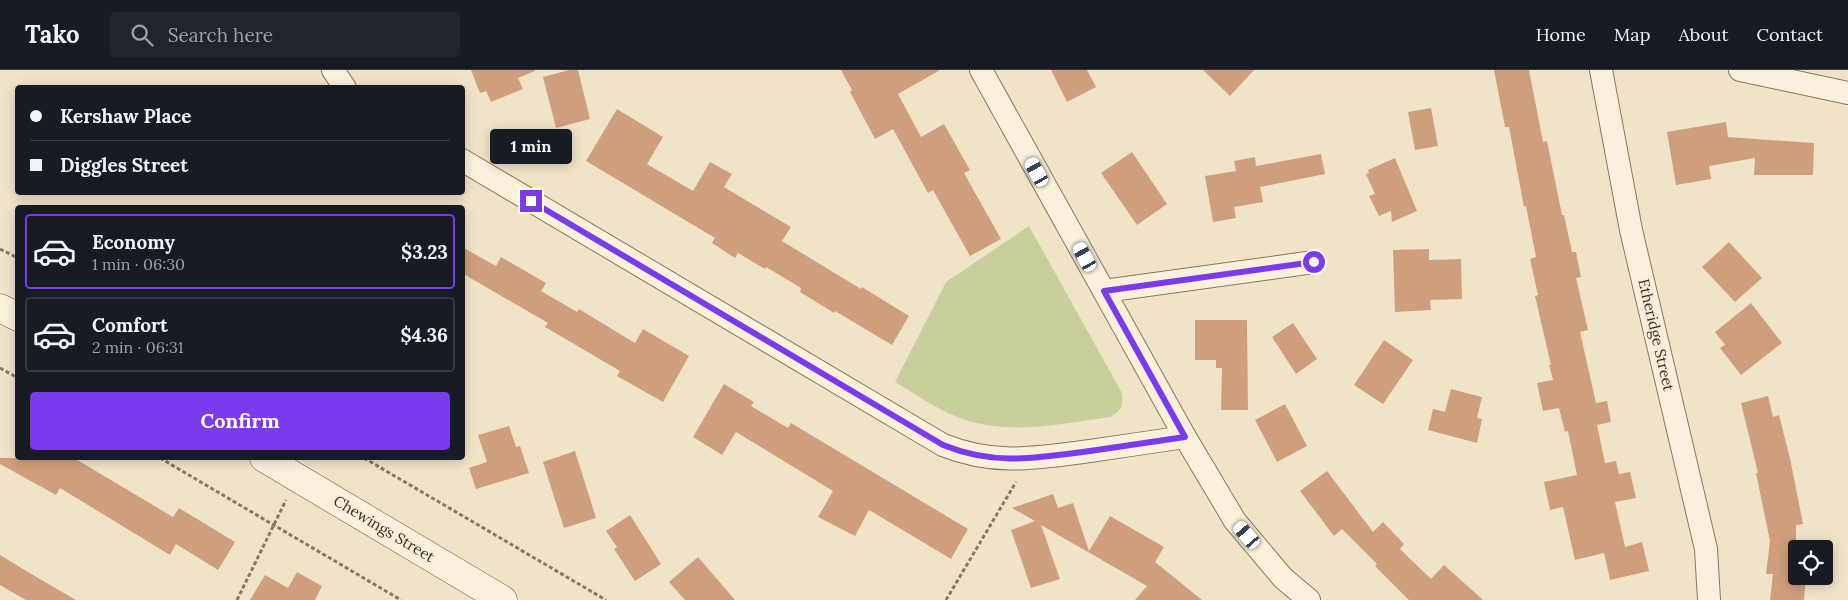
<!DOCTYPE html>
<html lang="en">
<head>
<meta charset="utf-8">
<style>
	body { margin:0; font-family:Lora,serif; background:#20242c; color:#f1f3f6; height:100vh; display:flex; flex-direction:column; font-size:19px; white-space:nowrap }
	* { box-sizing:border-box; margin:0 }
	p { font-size:16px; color:#9ea1a6 }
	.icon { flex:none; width:28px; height:28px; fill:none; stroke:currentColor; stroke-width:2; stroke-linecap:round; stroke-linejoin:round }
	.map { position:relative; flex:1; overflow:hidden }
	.sheet { position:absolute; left:15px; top:135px; width:450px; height:255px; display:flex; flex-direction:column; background:#171b24; border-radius:5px; box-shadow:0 2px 12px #0003 }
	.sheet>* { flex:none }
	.top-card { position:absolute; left:15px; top:15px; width:450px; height:110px; border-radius:5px; box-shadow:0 2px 12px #0003; display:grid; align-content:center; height:110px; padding:0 15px; background:#171b24 }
	.buttons { position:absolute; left:1788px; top:470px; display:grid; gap:10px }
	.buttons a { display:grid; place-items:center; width:45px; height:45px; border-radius:5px; background:#171b24; box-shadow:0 2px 12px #0003; font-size:25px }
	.end { position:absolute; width:22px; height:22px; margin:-11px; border:6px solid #7c3aed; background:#fff; box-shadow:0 0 0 2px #fff }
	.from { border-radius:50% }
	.bubble { position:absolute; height:35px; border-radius:5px; background:#171b24; box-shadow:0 2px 12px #0003; font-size:16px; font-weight:700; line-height:35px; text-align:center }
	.car { position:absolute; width:15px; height:30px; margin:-15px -8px; border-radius:6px; box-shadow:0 0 4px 1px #0007; background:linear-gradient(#fff 24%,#345 0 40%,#fff 0 76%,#345 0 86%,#fff 0) }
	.top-card b { display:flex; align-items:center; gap:18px; height:48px; font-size:19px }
	.top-card b+b { border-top:1px solid #363941 }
	.top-card i { width:12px; height:12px; background:#f1f3f6 }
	ul { padding:9px 0 0; list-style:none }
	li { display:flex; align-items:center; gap:15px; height:75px; margin:0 10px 8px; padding:0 5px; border:2px solid #363941; border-radius:5px }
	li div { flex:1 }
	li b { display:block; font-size:19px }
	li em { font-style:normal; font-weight:700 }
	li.on { border-color:#7c3aed }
	li>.icon { width:45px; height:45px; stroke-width:1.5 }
	.primary-button { display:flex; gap:10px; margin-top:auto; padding:10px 15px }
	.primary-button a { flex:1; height:58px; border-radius:5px; background:#7c3aed; color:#fff; font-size:20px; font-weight:700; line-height:58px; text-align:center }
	header { display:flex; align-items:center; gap:30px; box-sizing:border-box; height:70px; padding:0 25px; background:#171b24; border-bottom:1px solid #363941 }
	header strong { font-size:24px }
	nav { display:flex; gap:28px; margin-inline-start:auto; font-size:18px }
	.search { width:350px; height:45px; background:#20242c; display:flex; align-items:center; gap:12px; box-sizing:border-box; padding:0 18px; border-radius:5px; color:#9ea1a6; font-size:19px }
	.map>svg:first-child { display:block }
	.green { fill:#c9cf9b }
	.building { fill:#cf9f7d }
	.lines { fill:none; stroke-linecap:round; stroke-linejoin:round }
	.street-casing { stroke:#8d765c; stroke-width:24 }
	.secondary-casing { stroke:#6f573f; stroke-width:29 }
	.path { stroke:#8d765c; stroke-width:3; stroke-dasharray:4 2.5; stroke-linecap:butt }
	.street { stroke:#faf1dc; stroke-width:22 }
	.secondary { stroke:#faf1dc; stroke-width:28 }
	.route { stroke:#7c3aed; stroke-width:6 }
	.labels { text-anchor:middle; stroke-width:5; stroke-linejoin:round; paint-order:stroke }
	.street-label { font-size:15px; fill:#3d2e20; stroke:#f7eed8 }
</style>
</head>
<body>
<header>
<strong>Tako</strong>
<div class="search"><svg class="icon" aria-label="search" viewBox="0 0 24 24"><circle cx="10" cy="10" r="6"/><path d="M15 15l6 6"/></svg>Search here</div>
<nav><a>Home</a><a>Map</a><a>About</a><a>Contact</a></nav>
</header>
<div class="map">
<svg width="1848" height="530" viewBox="0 0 1848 530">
	<rect width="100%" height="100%" fill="#f0e4c8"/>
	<path class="green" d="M1029 156 1122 323C1124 335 1121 341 1110 347 1058 354 1005 367 955 346 935 338 914 323 895 312L946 212Z"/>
	<g class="building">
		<path d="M471 0H535V1L518 8 523 19 491 32 486 21 480 23Z"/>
		<path d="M569 0H578L590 49 556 58 543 7Z"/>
		<path d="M841 0H940L898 24 921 67 944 54 970 100 964 103 1001 169 970 186 933 120 928 123 893 59 875 69 850 22 852 20Z"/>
		<path d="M1051 0H1087L1096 17 1067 32Z"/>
		<path d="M1203 0H1254L1230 26Z"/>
		<path d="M1494 0H1529L1543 72 1547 71 1562 145H1564L1572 182H1576L1581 207 1576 208 1588 260 1580 262 1596 333 1607 331 1611 352 1597 355 1605 393 1616 391 1619 404 1630 402 1636 428 1615 432 1625 477 1642 472 1649 501 1610 510 1604 483 1575 490 1563 437 1550 440 1544 412 1577 405 1568 361 1565 362 1559 338 1543 341 1537 313 1553 310 1549 295H1551L1535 226 1538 225 1530 189 1536 187 1526 136 1524 137 1509 57H1505Z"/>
		<path d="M1431 38 1438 76 1415 80 1408 42Z"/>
		<path d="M617 39 663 67 647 94 693 121 710 92 732 104 724 117 791 157 782 171 861 219 862 217 909 246 892 275 835 241 834 243 800 222 801 218 766 197 765 199 738 183 735 188 712 173 715 168 586 91Z"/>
		<path d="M1726 52 1728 67 1814 73 1813 105H1754L1755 88 1709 96 1711 109 1676 115 1667 62Z"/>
		<path d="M1132 82 1167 134 1137 155 1101 103Z"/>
		<path d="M1321 84 1325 104 1260 117 1263 132 1234 137 1236 148 1213 152 1205 106 1236 101 1234 91 1255 87 1256 96Z"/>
		<path d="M1395 88 1417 141 1392 152 1391 141 1379 146 1369 126 1375 124 1366 104 1369 103 1368 100Z"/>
		<path d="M1729 172 1762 208 1735 232 1702 197Z"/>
		<path d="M462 177 496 196 501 187 546 213 541 221 577 242 579 239 635 273 643 259 689 286 663 332 617 306 620 301 545 257 548 253 462 203Z"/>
		<path d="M1429 179V190L1461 189 1462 229 1430 230 1431 240 1395 242 1393 180Z"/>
		<path d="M1751 233 1782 273 1741 305 1720 278 1725 275 1715 262Z"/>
		<path d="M1195 250H1247L1248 340H1221L1222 298H1216V290H1195Z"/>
		<path d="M1293 253 1317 289 1296 304 1272 267Z"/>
		<path d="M1384 270 1413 290 1383 334 1354 315Z"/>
		<path d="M724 314 754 332 751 336 788 358 791 353 968 459 951 489 869 440 855 466 818 447 833 421 736 362 722 385 693 367Z"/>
		<path d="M1451 319 1482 327 1477 348 1482 349 1477 373 1428 360 1433 339 1445 342Z"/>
		<path d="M1768 326 1773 347 1779 345 1791 393 1803 454 1796 455V506H1806L1804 530H1770L1773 504H1766L1770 471 1756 403H1758L1741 333Z"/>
		<path d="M1285 334 1307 376 1277 392 1255 350Z"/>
		<path d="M509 356 516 377 520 376 529 403 476 419 469 398 487 392 478 365Z"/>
		<path d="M575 381 596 448 564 458 543 392Z"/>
		<path d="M0 388H74L173 447 179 438 235 472 218 500 176 474 170 485 60 418 56 425 0 394Z"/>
		<path d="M1327 401 1373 462 1383 452 1404 474 1400 479 1431 509 1444 495 1483 530H1409L1375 496 1377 494 1342 459 1334 466 1300 421Z"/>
		<path d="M1053 424 1058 438 1073 433 1089 481 1110 446 1164 477 1155 492 1202 530H1135L1147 516 1041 455 1060 509 1031 518 1011 460 1035 451 1012 438Z"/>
		<path d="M630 445 661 494 635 511 614 479 617 477 606 461Z"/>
		<path d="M0 485 38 508 76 530H26L10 521 0 515Z"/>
		<path d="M698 487 735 530H685L669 512Z"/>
		<path d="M297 502 322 516 315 530H250L265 505 288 518Z"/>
	</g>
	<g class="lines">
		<g class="street-casing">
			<g id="street">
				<path d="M333 0 345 18"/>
				<path d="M981 0 1185 367 1235 451 1283 508 1309 530"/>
				<path d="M1601 0 1631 160 1706 479 1709 530"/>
				<path d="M1740 0 1848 23"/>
				<path d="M462 90 943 375C995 396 1036 388 1090 381 1122 376 1153 372 1185 367"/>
				<path d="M1104 221 1314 192"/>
			</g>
		</g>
		<g class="secondary-casing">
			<g id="secondary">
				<path d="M0 238 18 247"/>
				<path d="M264 388 503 530"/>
			</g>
		</g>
		<g class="path">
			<path d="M0 179 18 188"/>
			<path d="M0 298 18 308"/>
			<path d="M160 388 401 530"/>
			<path d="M364 388 606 530"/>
			<path d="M237 530 286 430"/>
			<path d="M946 530 1016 412"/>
		</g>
		<use href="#street" class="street"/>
		<use href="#secondary" class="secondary"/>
	</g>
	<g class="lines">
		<path class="route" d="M531 131 943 375C995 396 1036 388 1090 381 1122 376 1153 372 1185 367L1104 221 1314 192"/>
	</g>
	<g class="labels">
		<g class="street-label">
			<text transform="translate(1656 265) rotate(77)" y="5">Etheridge Street</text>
			<text transform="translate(384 459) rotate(31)" y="5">Chewings Street</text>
		</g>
	</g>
</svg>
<div class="buttons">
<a><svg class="icon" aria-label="locate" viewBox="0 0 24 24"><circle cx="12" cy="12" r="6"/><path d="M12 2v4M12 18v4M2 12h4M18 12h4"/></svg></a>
</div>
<i class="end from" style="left:1314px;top:192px"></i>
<i class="end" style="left:531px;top:131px"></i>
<div class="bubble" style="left:490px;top:59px;width:82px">1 min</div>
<i class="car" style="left:1037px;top:102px;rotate:331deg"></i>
<i class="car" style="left:1085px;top:187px;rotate:331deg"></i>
<i class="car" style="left:1247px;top:465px;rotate:319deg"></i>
<div class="top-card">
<b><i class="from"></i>Kershaw Place</b>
<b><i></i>Diggles Street</b>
</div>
<section class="sheet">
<ul>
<li class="on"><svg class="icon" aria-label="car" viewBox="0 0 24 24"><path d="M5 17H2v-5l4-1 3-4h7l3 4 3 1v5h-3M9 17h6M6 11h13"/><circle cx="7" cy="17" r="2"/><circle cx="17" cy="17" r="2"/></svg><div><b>Economy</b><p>1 min · 06:30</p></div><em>$3.23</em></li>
<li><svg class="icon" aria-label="car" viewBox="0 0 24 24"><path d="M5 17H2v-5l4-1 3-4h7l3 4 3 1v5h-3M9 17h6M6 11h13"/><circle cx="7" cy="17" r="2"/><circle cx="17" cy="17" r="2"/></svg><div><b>Comfort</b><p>2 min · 06:31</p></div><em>$4.36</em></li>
</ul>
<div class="primary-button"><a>Confirm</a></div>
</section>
</div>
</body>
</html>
